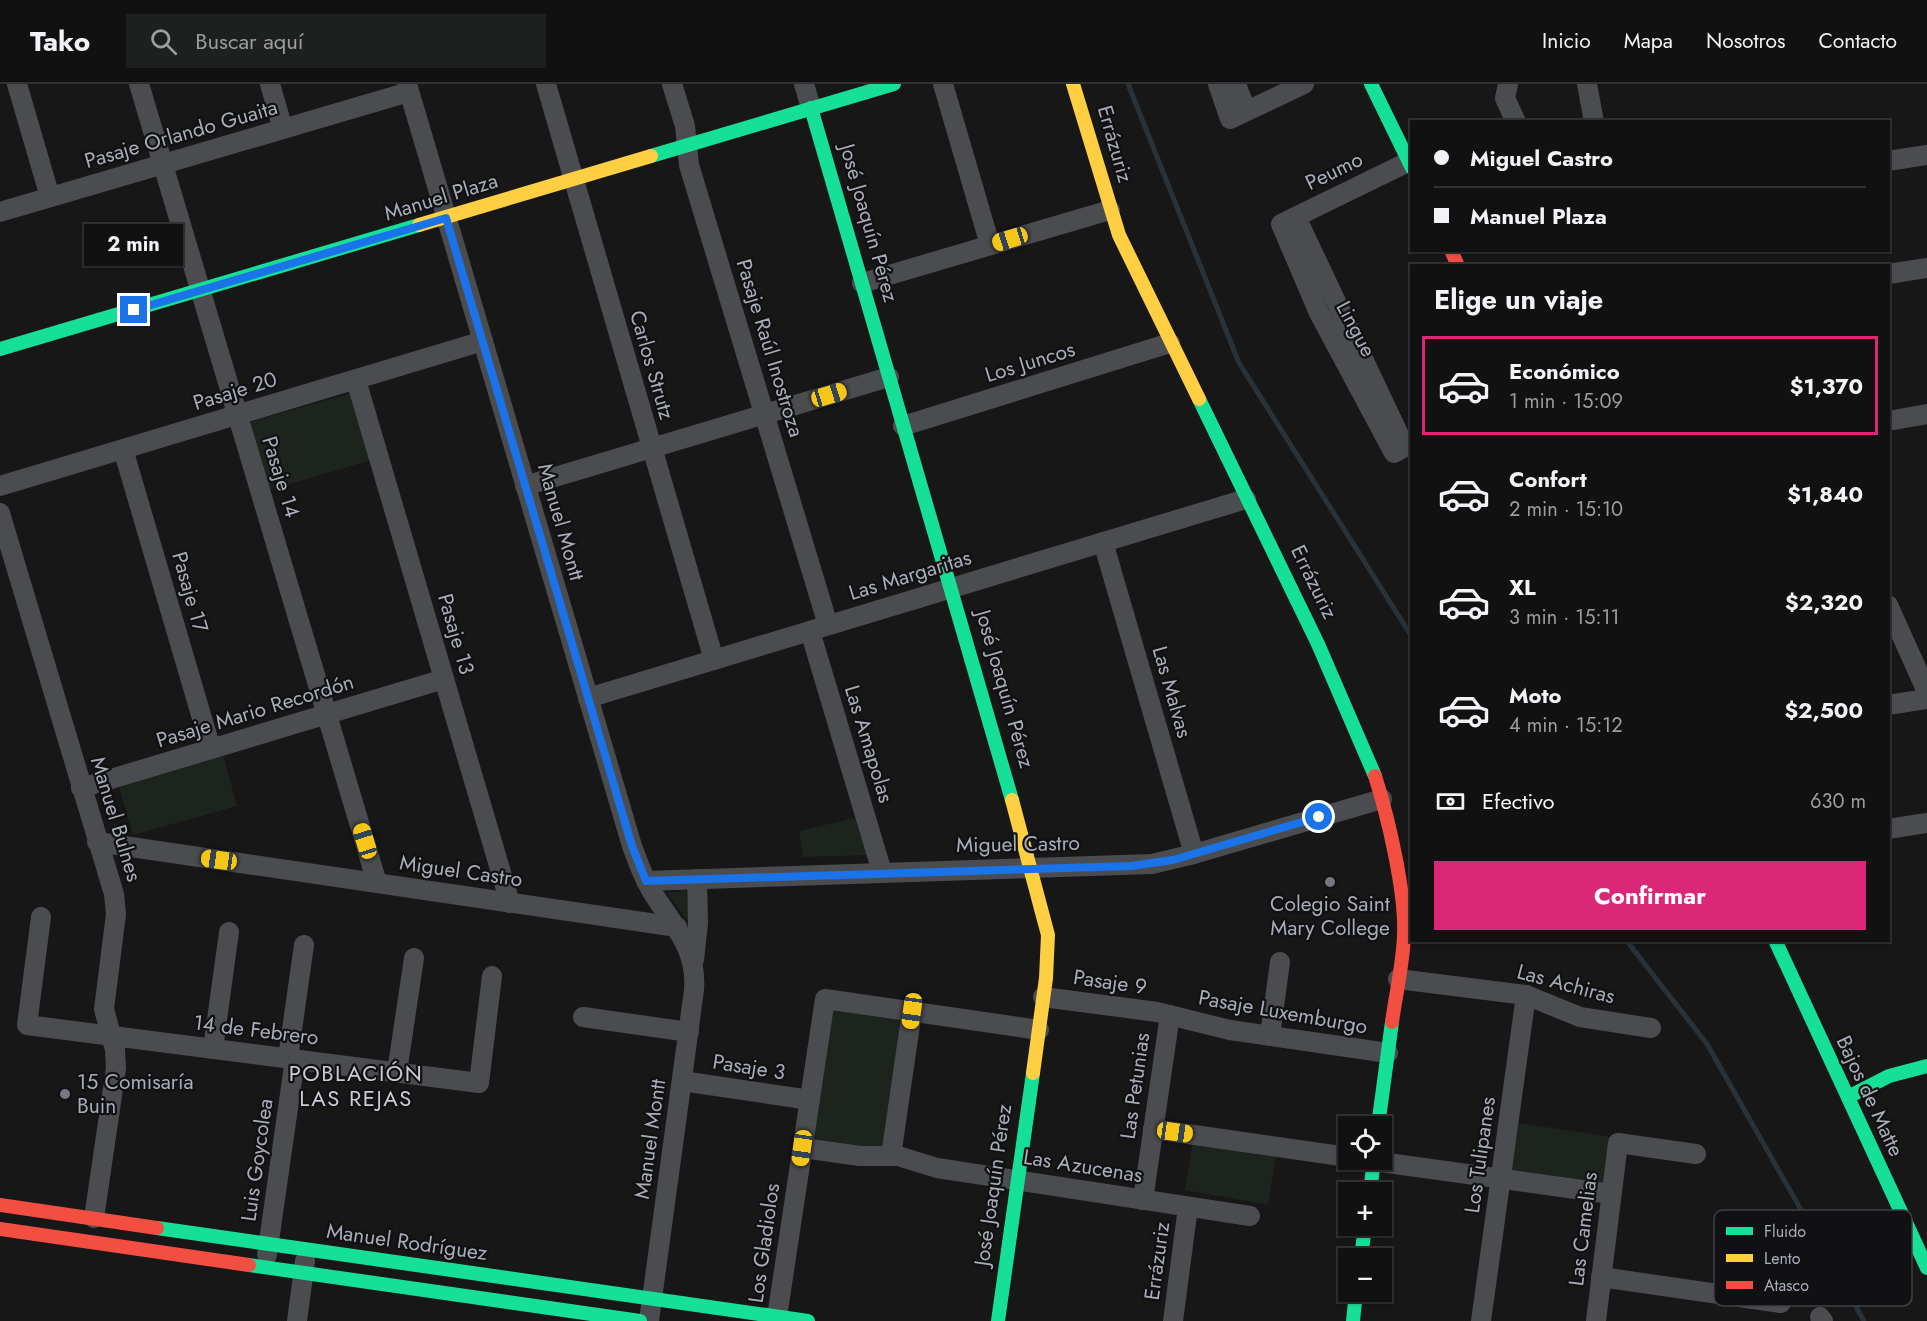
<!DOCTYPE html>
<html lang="es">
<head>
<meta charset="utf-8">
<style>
	body { margin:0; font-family:Jost,sans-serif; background:#1e1f1f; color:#f1f3f6; height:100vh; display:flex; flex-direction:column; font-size:22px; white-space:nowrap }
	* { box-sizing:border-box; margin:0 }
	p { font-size:20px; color:#9c9d9f }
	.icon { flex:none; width:33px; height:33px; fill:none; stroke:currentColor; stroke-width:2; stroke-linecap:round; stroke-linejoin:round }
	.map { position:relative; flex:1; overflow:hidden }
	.sheet { position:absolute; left:1410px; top:180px; width:480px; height:678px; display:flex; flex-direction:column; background:#111; border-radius:0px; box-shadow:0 2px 4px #0004,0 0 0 2px #303131 }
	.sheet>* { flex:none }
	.top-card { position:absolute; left:1410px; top:36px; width:480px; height:132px; border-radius:0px; box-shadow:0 2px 4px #0004,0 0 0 2px #303131; display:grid; align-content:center; height:132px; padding:0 24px; background:#111 }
	.tools { position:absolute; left:1338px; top:1032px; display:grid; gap:12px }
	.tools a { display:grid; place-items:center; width:54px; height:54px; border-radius:0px; background:#111; box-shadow:0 2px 4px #0004,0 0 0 2px #303131; font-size:30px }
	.end { position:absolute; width:27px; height:27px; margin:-14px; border:8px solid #1a73e8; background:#fff; box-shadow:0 0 0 3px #fff }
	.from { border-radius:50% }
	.bubble { position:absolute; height:42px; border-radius:0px; background:#111; box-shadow:0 2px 4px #0004,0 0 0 2px #303131; font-size:20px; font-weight:700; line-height:42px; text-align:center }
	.car { position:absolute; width:18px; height:36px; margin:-18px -9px; border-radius:8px; box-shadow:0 0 4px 2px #0007; background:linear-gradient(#f5c518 24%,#345 0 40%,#f5c518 0 76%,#345 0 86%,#f5c518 0) }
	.top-card b { display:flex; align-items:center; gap:21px; height:57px; font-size:22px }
	.top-card b+b { border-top:2px solid #303131 }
	.top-card i { width:15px; height:15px; background:#f1f3f6 }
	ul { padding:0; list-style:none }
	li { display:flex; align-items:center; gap:18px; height:99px; margin:0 12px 9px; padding:0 12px; border:3px solid transparent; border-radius:0px }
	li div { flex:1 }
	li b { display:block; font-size:22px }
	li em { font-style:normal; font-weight:700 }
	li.on { border-color:#db2777 }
	li>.icon { width:54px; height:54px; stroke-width:1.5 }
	h2 { padding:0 24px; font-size:27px; line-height:72px }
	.pay { display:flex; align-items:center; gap:15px; height:66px; padding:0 24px; font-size:22px }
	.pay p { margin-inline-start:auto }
	.cta { display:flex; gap:12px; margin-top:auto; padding:12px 24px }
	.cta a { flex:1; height:69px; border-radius:0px; background:#db2777; color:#fff; font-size:24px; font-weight:700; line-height:69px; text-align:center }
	header { display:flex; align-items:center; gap:36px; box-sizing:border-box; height:84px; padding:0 30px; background:#111; border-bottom:2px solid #303131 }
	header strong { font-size:28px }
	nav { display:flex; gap:33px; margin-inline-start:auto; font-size:21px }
	.search { width:420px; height:54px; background:#1e1f1f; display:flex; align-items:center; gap:15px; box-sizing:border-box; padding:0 21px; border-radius:0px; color:#9c9d9f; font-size:22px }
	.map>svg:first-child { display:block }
	.green { fill:#1d241e }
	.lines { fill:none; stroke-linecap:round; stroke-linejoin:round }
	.stream { stroke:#2a3239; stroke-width:5 }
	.street { stroke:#4b4c50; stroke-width:20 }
	.fast { stroke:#16e098; stroke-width:14 }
	.slow { stroke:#ffcf43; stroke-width:14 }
	.jam { stroke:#f24e42; stroke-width:14 }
	.route { stroke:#1a73e8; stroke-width:8 }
	.poi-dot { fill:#757880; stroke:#111113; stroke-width:2 }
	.labels { text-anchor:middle; stroke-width:4.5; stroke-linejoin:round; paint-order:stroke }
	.street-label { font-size:21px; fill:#a8adb8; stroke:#111113 }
	.poi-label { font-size:21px; fill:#a8adb8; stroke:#111113 }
	.neighbourhood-label { font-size:22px; letter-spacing:1.5px; fill:#c9ccd4; stroke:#111113 }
	.key { fill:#111113; stroke:#3e4045; stroke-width:1.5 }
	.key-label { font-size:16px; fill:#a8adb8 }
</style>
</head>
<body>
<header>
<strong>Tako</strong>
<div class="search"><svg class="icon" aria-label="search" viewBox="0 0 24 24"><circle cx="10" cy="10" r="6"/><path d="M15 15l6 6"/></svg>Buscar aquí</div>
<nav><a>Inicio</a><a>Mapa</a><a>Nosotros</a><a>Contacto</a></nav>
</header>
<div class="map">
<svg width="1927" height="1237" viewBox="0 0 1927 1237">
	<rect width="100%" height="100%" fill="#171717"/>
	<g class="green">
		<path d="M355 308 375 375 266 407 246 339Z"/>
		<path d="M223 671 237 722 133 751 118 700Z"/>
		<path d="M855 734 867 771 803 773 799 747Z"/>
		<path d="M686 806 689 838 667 809Z"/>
		<path d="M833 921 906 932 885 1071 812 1060Z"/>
		<path d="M1519 1039 1610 1053 1603 1103 1511 1088Z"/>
		<path d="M1193 1057 1276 1071 1268 1121 1185 1106Z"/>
	</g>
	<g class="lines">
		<g class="stream">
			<path d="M1128 0 1239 279 1412 553"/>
			<path d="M1626 856 1707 960 1864 1237"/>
		</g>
		<g class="street">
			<path d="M17 0 50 113"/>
			<path d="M139 0 377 799"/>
			<path d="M270 0 283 45"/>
			<path d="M407 0 632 762C639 781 646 800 658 817 678 847 697 868 694 906L649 1237"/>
			<path d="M546 0 714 576"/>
			<path d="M672 0 685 42 689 81 828 541"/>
			<path d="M804 0 811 24"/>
			<path d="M943 0 990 161"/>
			<path d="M1218 0 1230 35 1304 0"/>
			<path d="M1236 0 1246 27"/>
			<path d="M1508 0 1505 14 1516 38"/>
			<path d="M1587 0 1594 38"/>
			<path d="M1888 77 1927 71"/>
			<path d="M1408 78 1281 140 1319 229 1394 369 1412 359"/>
			<path d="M0 128 409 8"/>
			<path d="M1296 133 1401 355"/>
			<path d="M1888 190 1927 184"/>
			<path d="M862 199 1110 126"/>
			<path d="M356 296 510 819"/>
			<path d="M1888 337 1927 330"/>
			<path d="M903 342 1170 259"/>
			<path d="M123 365 211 665"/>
			<path d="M0 402 483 257"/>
			<path d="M525 402 889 293"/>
			<path d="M0 429 114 810 116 830 104 925 115 966 116 984 94 1134"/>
			<path d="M1103 458 1194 770"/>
			<path d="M1888 521 1927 608"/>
			<path d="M810 547 882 788"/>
			<path d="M588 614 1246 415"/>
			<path d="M1888 621 1927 615"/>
			<path d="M81 704 444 595"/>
			<path d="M1888 745 1927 739"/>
			<path d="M97 758 677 843"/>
			<path d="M646 797 1152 780 1194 770 1382 715"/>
			<path d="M41 833 27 941 479 999 492 892"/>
			<path d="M694 876 698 839 697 795"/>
			<path d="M1398 895 1526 911 1580 933 1651 944"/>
			<path d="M1043 913 1157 928 1230 946 1388 969"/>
			<path d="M583 933 689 948"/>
			<path d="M1270 952 1280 878"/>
			<path d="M213 965 229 848"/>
			<path d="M288 974 304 861"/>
			<path d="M397 988 414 874"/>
			<path d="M682 997 810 1016"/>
			<path d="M1153 1045 1348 1073"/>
			<path d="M803 1064 860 1072H898L937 1084 1250 1132"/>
			<path d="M891 1072 912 927"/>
			<path d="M1366 1076 1611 1110"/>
			<path d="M1143 1116 1170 931"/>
			<path d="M267 1171 295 975"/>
			<path d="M1601 1193 1781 1219"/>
			<path d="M777 1233 825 915 1039 946"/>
			<path d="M1820 1233 1823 1237"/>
			<path d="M297 1237 305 1177"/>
			<path d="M1173 1237 1188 1123"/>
			<path d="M1481 1237 1526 911"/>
			<path d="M1596 1237 1618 1059 1696 1070"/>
		</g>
		<g class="fast">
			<path d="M1371 0 1412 84"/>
			<path d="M811 24 1012 716"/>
			<path d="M651 72 894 0"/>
			<path d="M0 265 419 141"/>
			<path d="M1199 315 1318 560 1375 692"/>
			<path d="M1775 856 1927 1184"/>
			<path d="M1848 1013 1889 992 1927 982"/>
			<path d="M1378 1042 1392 938"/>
			<path d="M1370 1108 1374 1076"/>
			<path d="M157 1144 808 1237"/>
			<path d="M1361 1174 1365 1142"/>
			<path d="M249 1181 640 1237"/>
			<path d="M998 1237 1033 989"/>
			<path d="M1353 1237 1356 1208"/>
		</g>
		<g class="slow">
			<path d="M1073 0 1119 151 1199 315"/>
			<path d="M419 141 651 72"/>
			<path d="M1012 716 1048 851 1046 894 1033 989"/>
		</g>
		<g class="jam">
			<path d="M1451 166 1458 182"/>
			<path d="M1375 692C1388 733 1406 809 1404 851 1403 880 1396 909 1392 938"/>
			<path d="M0 1121 157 1144"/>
			<path d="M0 1145 249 1181"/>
		</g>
	</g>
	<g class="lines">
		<path class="route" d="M134 226 446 134 632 762 646 797 1131 782 1173 776 1319 733"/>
	</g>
	<g class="poi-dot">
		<circle cx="1330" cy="798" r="6"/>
		<circle cx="65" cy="1010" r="6"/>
	</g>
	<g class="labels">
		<g class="street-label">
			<text transform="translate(181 50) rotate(-16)" y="7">Pasaje Orlando Guaita</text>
			<text transform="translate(1115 60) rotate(74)" y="7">Errázuriz</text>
			<text transform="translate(1334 87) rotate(-26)" y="7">Peumo</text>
			<text transform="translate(441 113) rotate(-17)" y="7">Manuel Plaza</text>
			<text transform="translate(869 139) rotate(74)" y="7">José Joaquín Pérez</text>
			<text transform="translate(1356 245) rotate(62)" y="7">Lingue</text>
			<text transform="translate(770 264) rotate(73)" y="7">Pasaje Raúl Inostroza</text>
			<text transform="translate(1030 278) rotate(-17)" y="7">Los Juncos</text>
			<text transform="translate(652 281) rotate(74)" y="7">Carlos Strutz</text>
			<text transform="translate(235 307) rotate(-17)" y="7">Pasaje 20</text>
			<text transform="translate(281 393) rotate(73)" y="7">Pasaje 14</text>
			<text transform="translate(561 438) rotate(74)" y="7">Manuel Montt</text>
			<text transform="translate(910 491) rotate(-17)" y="7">Las Margaritas</text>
			<text transform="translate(1314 498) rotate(64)" y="7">Errázuriz</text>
			<text transform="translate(190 508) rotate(74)" y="7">Pasaje 17</text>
			<text transform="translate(456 550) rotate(74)" y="7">Pasaje 13</text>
			<text transform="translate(1005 605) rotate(74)" y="7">José Joaquín Pérez</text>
			<text transform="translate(1172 608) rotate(74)" y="7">Las Malvas</text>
			<text transform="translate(255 627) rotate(-17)" y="7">Pasaje Mario Recordón</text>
			<text transform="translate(869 660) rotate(73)" y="7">Las Amapolas</text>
			<text transform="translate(116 735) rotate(73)" y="7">Manuel Bulnes</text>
			<text transform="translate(1018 760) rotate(-1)" y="7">Miguel Castro</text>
			<text transform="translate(461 787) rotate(8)" y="7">Miguel Castro</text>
			<text transform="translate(1110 898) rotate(8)" y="7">Pasaje 9</text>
			<text transform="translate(1566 900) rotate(15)" y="7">Las Achiras</text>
			<text transform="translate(1283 928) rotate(10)" y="7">Pasaje Luxemburgo</text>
			<text transform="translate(256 946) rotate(7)" y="7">14 de Febrero</text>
			<text transform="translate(749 983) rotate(9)" y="7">Pasaje 3</text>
			<text transform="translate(1135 1002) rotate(-82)" y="7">Las Petunias</text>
			<text transform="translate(1870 1012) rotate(65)" y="7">Bajos de Matte</text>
			<text transform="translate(650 1055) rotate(-82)" y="7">Manuel Montt</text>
			<text transform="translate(1480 1071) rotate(-82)" y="7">Los Tulipanes</text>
			<text transform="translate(257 1076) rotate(-82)" y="7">Luis Goycolea</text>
			<text transform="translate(1083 1082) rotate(9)" y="7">Las Azucenas</text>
			<text transform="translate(993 1101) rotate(-82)" y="7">José Joaquín Pérez</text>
			<text transform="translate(1583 1145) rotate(-83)" y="7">Las Camelias</text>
			<text transform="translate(407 1158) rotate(8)" y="7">Manuel Rodríguez</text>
			<text transform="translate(764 1159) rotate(-82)" y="7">Los Gladiolos</text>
			<text transform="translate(1157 1177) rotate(-82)" y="7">Errázuriz</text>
		</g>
		<g class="poi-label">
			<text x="1330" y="827">Colegio Saint<tspan x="1330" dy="24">Mary College</tspan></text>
			<text x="77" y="1005" text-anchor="start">15 Comisaría<tspan x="77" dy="24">Buin</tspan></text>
		</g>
		<g class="neighbourhood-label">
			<text x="356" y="997">POBLACIÓN<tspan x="356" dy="25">LAS REJAS</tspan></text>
		</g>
	</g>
	<rect x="1714" y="1126" width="198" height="96" rx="9" class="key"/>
	<rect x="1726" y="1143" width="27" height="8" fill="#16e098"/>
	<rect x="1726" y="1170" width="27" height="8" fill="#ffcf43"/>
	<rect x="1726" y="1197" width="27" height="8" fill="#f24e42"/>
	<g class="key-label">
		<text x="1764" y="1153">Fluido</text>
		<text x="1764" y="1180">Lento</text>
		<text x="1764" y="1207">Atasco</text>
	</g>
</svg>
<div class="tools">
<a><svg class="icon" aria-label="locate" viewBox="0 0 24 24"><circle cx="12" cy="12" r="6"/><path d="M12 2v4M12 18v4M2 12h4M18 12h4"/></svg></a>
<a>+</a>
<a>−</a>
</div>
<i class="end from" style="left:1319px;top:733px"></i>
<i class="end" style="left:134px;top:226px"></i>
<div class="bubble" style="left:84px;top:140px;width:99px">2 min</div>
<i class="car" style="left:1010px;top:155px;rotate:253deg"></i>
<i class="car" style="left:829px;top:311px;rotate:73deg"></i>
<i class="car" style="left:365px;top:757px;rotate:343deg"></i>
<i class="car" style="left:219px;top:776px;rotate:278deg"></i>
<i class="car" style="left:912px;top:927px;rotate:188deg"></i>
<i class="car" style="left:1175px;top:1048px;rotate:98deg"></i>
<i class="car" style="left:802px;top:1064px;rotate:188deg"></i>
<div class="top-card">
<b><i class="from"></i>Miguel Castro</b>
<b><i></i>Manuel Plaza</b>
</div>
<section class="sheet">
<h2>Elige un viaje</h2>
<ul>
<li class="on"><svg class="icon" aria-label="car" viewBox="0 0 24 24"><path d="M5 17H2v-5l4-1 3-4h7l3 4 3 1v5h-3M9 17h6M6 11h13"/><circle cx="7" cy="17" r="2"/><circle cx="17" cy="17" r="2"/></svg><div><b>Económico</b><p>1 min · 15:09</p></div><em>$1,370</em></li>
<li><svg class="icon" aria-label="car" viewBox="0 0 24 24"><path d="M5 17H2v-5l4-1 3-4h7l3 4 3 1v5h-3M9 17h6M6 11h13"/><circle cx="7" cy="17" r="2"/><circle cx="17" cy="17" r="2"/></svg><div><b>Confort</b><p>2 min · 15:10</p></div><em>$1,840</em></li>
<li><svg class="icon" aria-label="car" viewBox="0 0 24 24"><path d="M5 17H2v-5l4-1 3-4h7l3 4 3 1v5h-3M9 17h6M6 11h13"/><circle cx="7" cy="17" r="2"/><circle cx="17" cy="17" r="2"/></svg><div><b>XL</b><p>3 min · 15:11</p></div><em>$2,320</em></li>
<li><svg class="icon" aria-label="car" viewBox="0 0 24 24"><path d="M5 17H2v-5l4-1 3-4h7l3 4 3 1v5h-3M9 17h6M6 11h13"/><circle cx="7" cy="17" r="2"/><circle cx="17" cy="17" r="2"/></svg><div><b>Moto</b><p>4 min · 15:12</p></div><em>$2,500</em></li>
</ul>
<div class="pay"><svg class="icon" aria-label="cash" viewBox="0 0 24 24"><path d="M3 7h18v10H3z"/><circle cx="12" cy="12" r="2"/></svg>Efectivo<p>630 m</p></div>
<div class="cta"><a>Confirmar</a></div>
</section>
</div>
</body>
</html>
